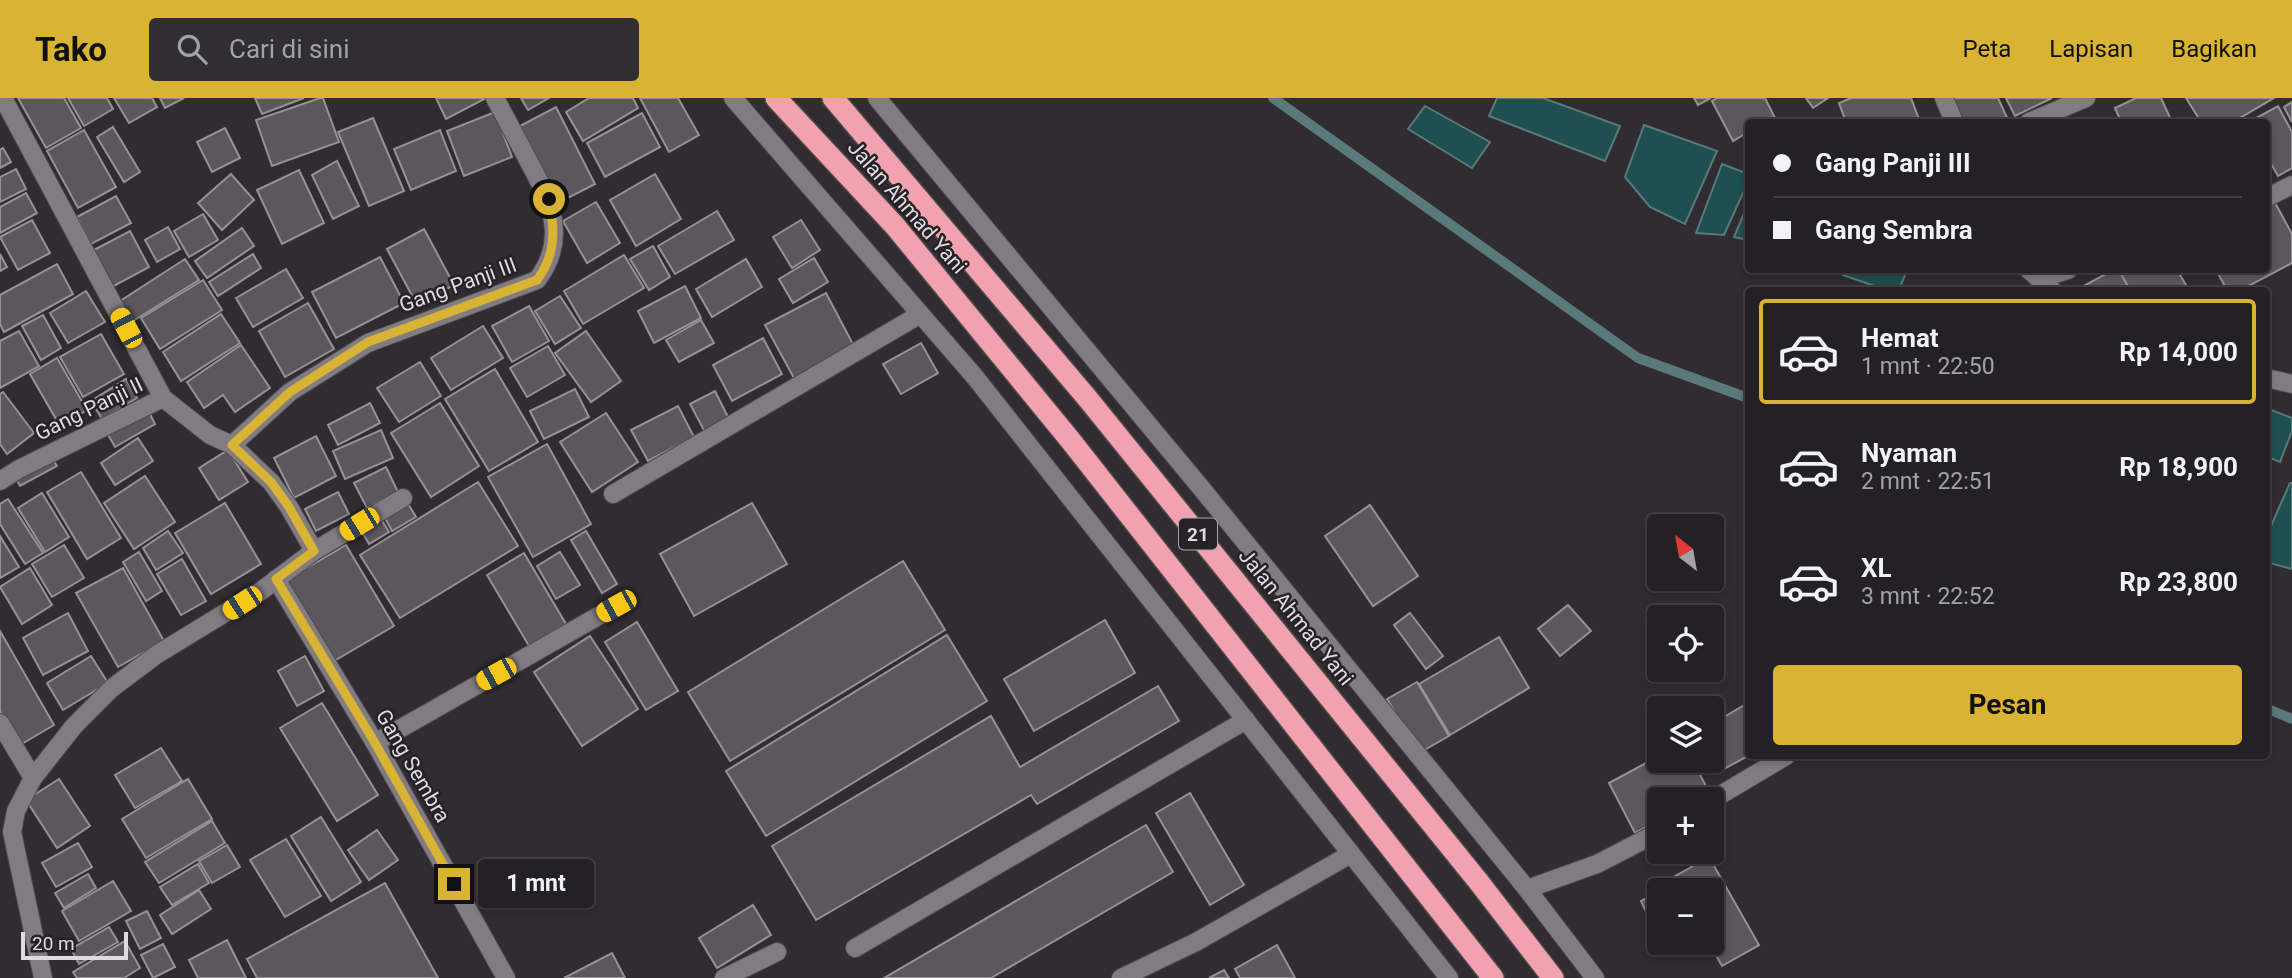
<!DOCTYPE html>
<html lang="id">
<head>
<meta charset="utf-8">
<style>
	body { margin:0; font-family:Roboto,sans-serif; background:#302e31; color:#f1f3f6; height:100vh; display:flex; flex-direction:column; font-size:26px; white-space:nowrap }
	* { box-sizing:border-box; margin:0 }
	p { font-size:23px; color:#a3a3a6 }
	.icon { flex:none; width:38px; height:38px; fill:none; stroke:currentColor; stroke-width:2; stroke-linecap:round; stroke-linejoin:round }
	.map { position:relative; flex:1; overflow:hidden }
	.drawer { position:absolute; left:1745px; top:189px; width:525px; height:472px; display:flex; flex-direction:column; background:#242124; border-radius:7px; box-shadow:0 4px 10px #0003,0 0 0 2px #413e41 }
	.drawer>* { flex:none }
	.guide { position:absolute; left:1745px; top:21px; width:525px; height:154px; border-radius:7px; box-shadow:0 4px 10px #0003,0 0 0 2px #413e41; display:grid; align-content:center; height:154px; padding:0 28px; background:#242124 }
	.needle { width:46px; rotate:329deg }
	.buttons { position:absolute; left:1647px; top:416px; display:grid; gap:14px }
	.buttons a { display:grid; place-items:center; width:77px; height:77px; border-radius:7px; background:#242124; box-shadow:0 4px 10px #0003,0 0 0 2px #413e41; font-size:35px }
	.scale { position:absolute; left:21px; bottom:18px; width:107px; box-sizing:border-box; padding-left:7px; border:4px solid #dfdce0; border-top:0; font-size:19px; line-height:24px; white-space:nowrap; color:#dfdce0; -webkit-text-stroke:5px #262226; paint-order:stroke }
	.end { position:absolute; width:32px; height:32px; margin:-16px; border:9px solid #d9b334; background:#111; box-shadow:0 0 0 4px #111 }
	.from { border-radius:50% }
	.bubble { position:absolute; height:49px; border-radius:7px; background:#242124; box-shadow:0 4px 10px #0003,0 0 0 2px #413e41; font-size:23px; font-weight:700; line-height:49px; text-align:center }
	.car { position:absolute; width:21px; height:42px; margin:-21px -10px; border-radius:9px; box-shadow:0 0 5px 2px #0007; background:linear-gradient(#f5c518 24%,#345 0 40%,#f5c518 0 76%,#345 0 86%,#f5c518 0) }
	.guide b { display:flex; align-items:center; gap:24px; height:66px; font-size:26px }
	.guide b+b { border-top:2px solid #413e41 }
	.guide i { width:18px; height:18px; background:#f1f3f6 }
	ul { padding:12px 0 0; list-style:none }
	li { display:flex; align-items:center; gap:21px; height:105px; margin:0 14px 10px; padding:0 14px; border:4px solid transparent; border-radius:7px }
	li div { flex:1 }
	li b { display:block; font-size:26px }
	li em { font-style:normal; font-weight:700 }
	li.current { border-color:#d9b334 }
	li>.icon { width:63px; height:63px; stroke-width:1.5 }
	.button { display:flex; gap:14px; margin-top:auto; padding:14px 28px }
	.button a { flex:1; height:80px; border-radius:7px; background:#d9b334; color:#111; font-size:28px; font-weight:700; line-height:80px; text-align:center }
	header { display:flex; align-items:center; gap:42px; box-sizing:border-box; height:98px; padding:0 35px; background:#d9b334; color:#111 }
	header strong { font-size:33px }
	nav { display:flex; gap:38px; margin-inline-start:auto; font-size:24px }
	.search { width:490px; height:63px; background:#302e31; display:flex; align-items:center; gap:18px; box-sizing:border-box; padding:0 24px; border-radius:7px; color:#a3a3a6; font-size:26px }
	.map>svg:first-child { display:block }
	.water { fill:#1f4f50; stroke:#59797b; stroke-width:2 }
	.lines { fill:none; stroke-linecap:round; stroke-linejoin:round }
	.stream { stroke:#59797b; stroke-width:10 }
	.building { fill:#5c575d; stroke:#969197; stroke-width:2 }
	.minor-casing { stroke:#4c484c; stroke-width:20 }
	.highway-casing { stroke:#4c484c; stroke-width:24 }
	.minor { stroke:#817c82; stroke-width:18 }
	.highway { stroke:#f2a2ae; stroke-width:21 }
	.route { stroke:#d9b334; stroke-width:9 }
	.labels { text-anchor:middle; stroke-width:5; stroke-linejoin:round; paint-order:stroke }
	.shield { fill:#262226; stroke:#a8a4a8; stroke-width:2 }
	.shield-label { font-size:19px; font-weight:bold; fill:#dfdce0 }
	.street-label { font-size:21px; fill:#dfdce0; stroke:#262226 }
</style>
</head>
<body>
<header>
<strong>Tako</strong>
<div class="search"><svg class="icon" aria-label="search" viewBox="0 0 24 24"><circle cx="10" cy="10" r="6"/><path d="M15 15l6 6"/></svg>Cari di sini</div>
<nav><a>Peta</a><a>Lapisan</a><a>Bagikan</a></nav>
</header>
<div class="map">
<svg width="2292" height="880" viewBox="0 0 2292 880">
	<rect width="100%" height="100%" fill="#302c30"/>
	<g class="water">
		<path d="M1497 0H1543L1620 28 1605 63 1489 18Z"/>
		<path d="M1425 8 1490 44 1472 70 1408 31Z"/>
		<path d="M1644 27 1717 53 1685 126 1650 109 1625 79Z"/>
		<path d="M1722 66 1748 76V84L1724 137 1696 135Z"/>
		<path d="M1748 106V142L1734 139Z"/>
		<path d="M1844 172H1907L1899 192H1886L1843 177Z"/>
		<path d="M2266 310 2292 320V333L2280 364 2266 358Z"/>
		<path d="M2290 385H2292V471L2266 464V439Z"/>
	</g>
	<g class="lines">
		<g class="stream">
			<path d="M1273 0 1638 260 1748 300"/>
			<path d="M2266 610 2292 621"/>
		</g>
	</g>
	<g class="building">
		<path d="M18 0H64L81 30 46 50Z"/>
		<path d="M68 0H107L113 11 84 28Z"/>
		<path d="M114 0H152L157 9 129 25Z"/>
		<path d="M160 0H184L165 10Z"/>
		<path d="M255 0H304L262 16Z"/>
		<path d="M320 0H323L339 44 272 68 256 22Z"/>
		<path d="M436 0H486L446 21Z"/>
		<path d="M521 0H549L528 12Z"/>
		<path d="M589 0H633L638 10 583 43 566 14Z"/>
		<path d="M640 0H678L699 37 669 54Z"/>
		<path d="M1694 0H1711L1698 7Z"/>
		<path d="M1717 0H1765L1775 20 1767 24H1748V34L1733 43 1712 3Z"/>
		<path d="M1806 0H1828L1813 10Z"/>
		<path d="M1851 0H1911L1920 24H1846L1839 5Z"/>
		<path d="M1947 0H1998L2009 24H1958Z"/>
		<path d="M2006 0H2052L2015 18Z"/>
		<path d="M2136 0H2161L2172 24H2121L2115 10Z"/>
		<path d="M2186 0H2274L2233 24H2201Z"/>
		<path d="M2292 4V24L2284 9Z"/>
		<path d="M2278 8 2292 34V70L2278 78 2266 57V24H2249Z"/>
		<path d="M556 9 595 86 560 104 520 28Z"/>
		<path d="M495 14 512 59 464 78 447 33Z"/>
		<path d="M642 15 660 49 605 79 587 45Z"/>
		<path d="M373 20 404 93 369 108 338 34Z"/>
		<path d="M113 29 140 74 124 84 97 39Z"/>
		<path d="M225 30 240 60 212 74 197 44Z"/>
		<path d="M84 32 116 89 78 110 47 53Z"/>
		<path d="M440 32 456 73 411 92 394 51Z"/>
		<path d="M3 50 11 64 0 70V52Z"/>
		<path d="M337 63 359 108 333 121 312 77Z"/>
		<path d="M16 71 26 91 0 104V79Z"/>
		<path d="M299 72 324 125 282 146 257 92Z"/>
		<path d="M231 76 254 102 222 132 198 105Z"/>
		<path d="M655 76 681 121 636 148 610 102Z"/>
		<path d="M26 95 37 115 0 135V109Z"/>
		<path d="M116 98 131 125 91 146 77 119Z"/>
		<path d="M2273 101 2292 136V165L2241 192H2227L2216 172H2266V105Z"/>
		<path d="M596 104 620 145 587 165 563 123Z"/>
		<path d="M717 113 734 142 675 176 658 148Z"/>
		<path d="M203 116 218 142 189 159 174 133Z"/>
		<path d="M32 122 50 155 18 172 0 139Z"/>
		<path d="M801 122 820 152 792 170 773 139Z"/>
		<path d="M168 129 180 151 157 164 145 142Z"/>
		<path d="M242 130 254 148 207 180 195 163Z"/>
		<path d="M424 131 454 187 417 207 387 151Z"/>
		<path d="M130 133 149 169 112 189 92 153Z"/>
		<path d="M653 148 670 179 649 192 630 161Z"/>
		<path d="M0 156 7 169 0 173Z"/>
		<path d="M253 156 261 170 218 198 209 184Z"/>
		<path d="M624 157 644 190 583 226 564 193Z"/>
		<path d="M380 159 404 205 336 240 312 194Z"/>
		<path d="M814 160 828 184 793 205 779 181Z"/>
		<path d="M185 161 199 182 133 223 120 203Z"/>
		<path d="M746 161 762 189 712 219 696 191Z"/>
		<path d="M57 166 73 196 4 234 0 226V197Z"/>
		<path d="M286 171 303 200 253 229 236 200Z"/>
		<path d="M2113 172H2119L2130 192H2081L2080 190Z"/>
		<path d="M2119 172H2177L2189 192H2130Z"/>
		<path d="M203 182 222 212 160 251 141 220Z"/>
		<path d="M685 188 701 220 654 245 638 213Z"/>
		<path d="M86 193 105 224 68 245 50 215Z"/>
		<path d="M826 195 855 250 795 282 765 227Z"/>
		<path d="M560 198 581 230 555 246 535 213Z"/>
		<path d="M308 205 334 251 285 279 259 233Z"/>
		<path d="M529 208 549 243 512 264 492 228Z"/>
		<path d="M221 216 240 245 181 283 163 254Z"/>
		<path d="M43 217 61 250 41 262 22 228Z"/>
		<path d="M701 222 714 245 679 264 666 242Z"/>
		<path d="M483 228 503 260 451 292 431 260Z"/>
		<path d="M19 233 39 268 0 290V243Z"/>
		<path d="M586 233 621 283 591 304 555 255Z"/>
		<path d="M101 236 124 276 83 299 60 259Z"/>
		<path d="M763 240 782 276 732 303 713 267Z"/>
		<path d="M921 245 938 275 901 296 883 266Z"/>
		<path d="M241 247 270 290 235 314 223 297 204 310 187 284Z"/>
		<path d="M548 248 565 277 527 299 510 270Z"/>
		<path d="M57 260 87 312 60 328 30 276Z"/>
		<path d="M420 264 441 298 399 324 377 290Z"/>
		<path d="M495 271 538 344 489 373 445 301Z"/>
		<path d="M126 281 137 300 102 321 91 303Z"/>
		<path d="M575 291 589 319 544 341 530 313Z"/>
		<path d="M715 293 730 323 706 336 690 306Z"/>
		<path d="M3 294 34 335 7 356 0 346V296Z"/>
		<path d="M370 305 380 325 338 347 328 327Z"/>
		<path d="M440 305 479 368 431 399 391 335Z"/>
		<path d="M678 308 694 339 648 363 631 332Z"/>
		<path d="M148 312 155 326 115 349 107 335Z"/>
		<path d="M606 315 638 364 592 394 560 344Z"/>
		<path d="M381 332 393 360 345 381 333 353Z"/>
		<path d="M316 338 336 378 294 400 274 360Z"/>
		<path d="M138 340 153 363 115 387 101 365Z"/>
		<path d="M547 346 591 426 533 459 488 379Z"/>
		<path d="M228 352 248 384 219 402 199 370Z"/>
		<path d="M51 359 57 368 20 388 15 379Z"/>
		<path d="M386 369 398 394 367 410 354 385Z"/>
		<path d="M81 374 121 440 87 461 47 394Z"/>
		<path d="M145 378 175 424 134 451 104 405Z"/>
		<path d="M478 384 518 448 400 520 360 457Z"/>
		<path d="M338 394 349 416 316 433 305 411Z"/>
		<path d="M42 395 69 439 45 454 18 410Z"/>
		<path d="M8 401 43 455 25 466 0 426V406Z"/>
		<path d="M407 404 416 419 392 433 384 418Z"/>
		<path d="M225 405 261 466 211 496 175 435Z"/>
		<path d="M752 405 787 466 694 518 660 456Z"/>
		<path d="M1370 407 1418 478 1373 508 1325 438Z"/>
		<path d="M381 421 389 434 369 446 361 432Z"/>
		<path d="M168 433 183 455 156 472 143 450Z"/>
		<path d="M586 433 617 486 602 495 571 442Z"/>
		<path d="M0 438 19 469 0 480Z"/>
		<path d="M64 447 84 480 52 499 32 466Z"/>
		<path d="M346 447 394 528 329 566 281 485Z"/>
		<path d="M139 454 162 493 146 503 123 464Z"/>
		<path d="M560 454 580 487 556 501 537 468Z"/>
		<path d="M524 455 566 526 529 548 487 477Z"/>
		<path d="M182 461 206 503 181 517 157 476Z"/>
		<path d="M903 463 945 532 730 663 688 594Z"/>
		<path d="M30 470 52 507 22 526 0 489Z"/>
		<path d="M123 470 164 543 118 569 76 495Z"/>
		<path d="M1568 507 1591 533 1560 558 1538 531Z"/>
		<path d="M68 515 88 553 43 577 23 540Z"/>
		<path d="M1410 515 1443 558 1426 571 1394 527Z"/>
		<path d="M1105 522 1135 575 1034 633 1004 581Z"/>
		<path d="M637 524 678 593 646 612 605 544Z"/>
		<path d="M0 533 54 627 20 647 0 613Z"/>
		<path d="M947 537 987 603 766 738 726 673Z"/>
		<path d="M590 538 638 611 582 648 534 574Z"/>
		<path d="M1499 539 1529 590 1450 637 1419 586Z"/>
		<path d="M91 558 108 585 63 612 47 585Z"/>
		<path d="M305 558 324 593 297 608 278 573Z"/>
		<path d="M1417 584 1449 638 1419 655 1387 601Z"/>
		<path d="M1158 588 1179 623 1037 706 1031 697 816 822 772 748 991 618 1020 669Z"/>
		<path d="M322 605 378 697 337 723 280 630Z"/>
		<path d="M1748 605V658L1724 671 1712 649V626Z"/>
		<path d="M161 650 182 683 135 710 115 677Z"/>
		<path d="M1659 658V663H1693L1710 696 1699 702H1659V723L1635 735 1609 685Z"/>
		<path d="M59 681 90 728 57 750 26 702Z"/>
		<path d="M188 681 212 721 146 760 122 721Z"/>
		<path d="M1190 695 1244 787 1210 807 1156 715Z"/>
		<path d="M321 719 361 784 331 803 291 738Z"/>
		<path d="M212 723 225 745 159 785 145 764Z"/>
		<path d="M1146 727 1173 774 991 880H884Z"/>
		<path d="M377 732 398 762 369 782 348 752Z"/>
		<path d="M286 741 321 798 285 819 250 762Z"/>
		<path d="M78 745 92 769 56 789 42 765Z"/>
		<path d="M227 747 240 769 212 785 199 763Z"/>
		<path d="M1709 759 1759 847 1722 868 1709 845H1712V793H1679L1672 780Z"/>
		<path d="M198 766 209 785 172 807 160 789Z"/>
		<path d="M88 776 96 790 64 810 55 795Z"/>
		<path d="M113 783 131 813 79 843 62 813Z"/>
		<path d="M385 785 438 880H257L247 861Z"/>
		<path d="M199 792 211 811 172 836 160 817Z"/>
		<path d="M1659 794V841L1641 803Z"/>
		<path d="M753 807 771 837 717 870 699 840Z"/>
		<path d="M147 813 161 840 140 851 126 823Z"/>
		<path d="M109 829 118 844 79 866 71 851Z"/>
		<path d="M227 842 246 880H198L189 862Z"/>
		<path d="M125 843 140 870 124 880H77L73 874Z"/>
		<path d="M1661 845H1679L1664 852Z"/>
		<path d="M163 846 175 869 153 880 141 857Z"/>
		<path d="M1277 847 1295 880H1240L1235 871Z"/>
		<path d="M612 855 625 880H564Z"/>
		<path d="M1224 872 1229 880H1209Z"/>
	</g>
	<g class="lines">
		<g class="minor-casing">
			<g id="minor">
				<path d="M3 0 163 300 210 337 232 347 271 384 289 409 314 453"/>
				<path d="M733 0 975 279 1449 880"/>
				<path d="M877 0 1202 391 1527 791 1595 880"/>
				<path d="M1944 0 1954 24"/>
				<path d="M2029 24 2086 0"/>
				<path d="M2266 100 2292 87"/>
				<path d="M2029 172 2052 192"/>
				<path d="M2039 181 2068 172"/>
				<path d="M2266 280 2292 286"/>
				<path d="M232 347 290 294 368 245 537 182C569 140 550 103 528 62 517 41 506 21 495 0"/>
				<path d="M0 383 19 371 163 300"/>
				<path d="M613 396 919 217"/>
				<path d="M276 481 375 645 506 880"/>
				<path d="M0 625 33 680"/>
				<path d="M375 645 616 508"/>
				<path d="M1712 702 1786 658"/>
				<path d="M1527 791 1597 766 1659 734"/>
				<path d="M855 850 1246 622"/>
				<path d="M43 880 12 734 16 713 33 680 74 628 112 590 156 557 261 493 314 453 403 400"/>
				<path d="M724 880 777 854"/>
				<path d="M1121 880 1196 844 1351 756"/>
			</g>
		</g>
		<g class="highway-casing">
			<g id="highway">
				<path d="M776 0 895 128 1071 343 1493 880"/>
				<path d="M833 0 1088 301 1478 783 1553 880"/>
			</g>
		</g>
		<use href="#minor" class="minor"/>
		<use href="#highway" class="highway"/>
	</g>
	<g class="lines">
		<path class="route" d="M454 786 375 645 276 481 314 453 289 409 271 384 232 347 290 294 368 244 537 182C556 157 555 131 549 101"/>
	</g>
	<g class="labels">
		<rect class="shield" x="1179" y="420.5" width="38" height="31" rx="5"/>
		<g class="shield-label">
			<text x="1198" y="443">21</text>
		</g>
		<g class="street-label">
			<text transform="translate(907 109) rotate(49)" y="7">Jalan Ahmad Yani</text>
			<text transform="translate(458 187) rotate(-20)" y="7">Gang Panji III</text>
			<text transform="translate(89 311) rotate(-26)" y="7">Gang Panji II</text>
			<text transform="translate(1296 519) rotate(51)" y="7">Jalan Ahmad Yani</text>
			<text transform="translate(413 668) rotate(60)" y="7">Gang Sembra</text>
		</g>
	</g>
</svg>
<div class="buttons">
<a><svg class="needle" viewBox="-14 -14 28 28"><path d="M0-13l5 13h-10z" fill="#e53935"/><path d="M0 13l5-13h-10z" fill="#a3a3a6"/></svg></a>
<a><svg class="icon" aria-label="locate" viewBox="0 0 24 24"><circle cx="12" cy="12" r="6"/><path d="M12 2v4M12 18v4M2 12h4M18 12h4"/></svg></a>
<a><svg class="icon" aria-label="layers" viewBox="0 0 24 24"><path d="M12 4l9 5-9 5-9-5zM3 14l9 5 9-5"/></svg></a>
<a>+</a>
<a>−</a>
</div>
<div class="scale">20 m</div>
<i class="end from" style="left:549px;top:101px"></i>
<i class="end" style="left:454px;top:786px"></i>
<div class="bubble" style="left:478px;top:761px;width:116px">1 mnt</div>
<i class="car" style="left:126px;top:230px;rotate:332deg"></i>
<i class="car" style="left:359px;top:426px;rotate:239deg"></i>
<i class="car" style="left:242px;top:505px;rotate:237deg"></i>
<i class="car" style="left:616px;top:508px;rotate:241deg"></i>
<i class="car" style="left:496px;top:576px;rotate:241deg"></i>
<div class="guide">
<b><i class="from"></i>Gang Panji III</b>
<b><i></i>Gang Sembra</b>
</div>
<section class="drawer">
<ul>
<li class="current"><svg class="icon" aria-label="car" viewBox="0 0 24 24"><path d="M5 17H2v-5l4-1 3-4h7l3 4 3 1v5h-3M9 17h6M6 11h13"/><circle cx="7" cy="17" r="2"/><circle cx="17" cy="17" r="2"/></svg><div><b>Hemat</b><p>1 mnt · 22:50</p></div><em>Rp 14,000</em></li>
<li><svg class="icon" aria-label="car" viewBox="0 0 24 24"><path d="M5 17H2v-5l4-1 3-4h7l3 4 3 1v5h-3M9 17h6M6 11h13"/><circle cx="7" cy="17" r="2"/><circle cx="17" cy="17" r="2"/></svg><div><b>Nyaman</b><p>2 mnt · 22:51</p></div><em>Rp 18,900</em></li>
<li><svg class="icon" aria-label="car" viewBox="0 0 24 24"><path d="M5 17H2v-5l4-1 3-4h7l3 4 3 1v5h-3M9 17h6M6 11h13"/><circle cx="7" cy="17" r="2"/><circle cx="17" cy="17" r="2"/></svg><div><b>XL</b><p>3 mnt · 22:52</p></div><em>Rp 23,800</em></li>
</ul>
<div class="button"><a>Pesan</a></div>
</section>
</div>
</body>
</html>
